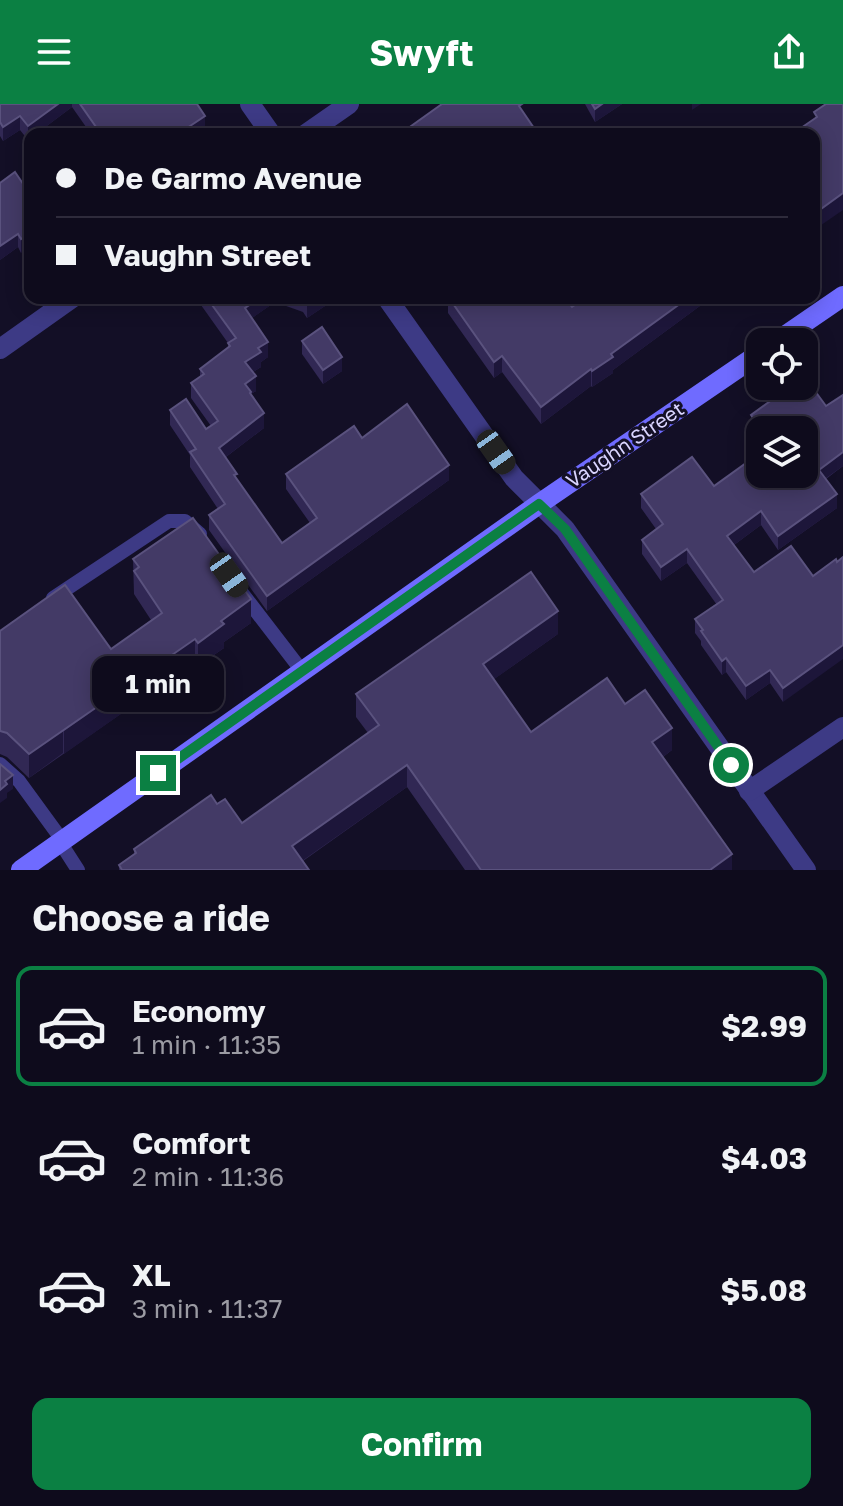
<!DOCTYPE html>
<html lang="en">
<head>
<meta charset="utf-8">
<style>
	body { margin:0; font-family:"Golos Text",sans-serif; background:#171425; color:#f1f3f6; height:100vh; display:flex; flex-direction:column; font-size:30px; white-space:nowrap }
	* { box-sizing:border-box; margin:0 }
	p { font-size:26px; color:#9b9ba3 }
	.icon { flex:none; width:44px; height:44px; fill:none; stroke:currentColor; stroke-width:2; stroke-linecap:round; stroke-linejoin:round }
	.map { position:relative; height:766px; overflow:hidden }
	.details { display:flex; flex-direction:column; background:#0e0b1c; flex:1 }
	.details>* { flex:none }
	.hud { position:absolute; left:24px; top:24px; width:796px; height:176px; border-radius:16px; box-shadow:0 4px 20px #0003,0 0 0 2px #2e2b3b; display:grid; align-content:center; height:176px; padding:0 32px; background:#0e0b1c }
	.fabs { position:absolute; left:746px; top:224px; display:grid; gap:16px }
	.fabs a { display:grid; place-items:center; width:72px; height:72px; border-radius:16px; background:#0e0b1c; box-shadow:0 4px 20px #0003,0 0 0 2px #2e2b3b; font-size:40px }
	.end { position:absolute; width:36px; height:36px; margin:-18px; border:10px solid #0b8043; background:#fff; box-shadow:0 0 0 4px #fff }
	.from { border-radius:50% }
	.bubble { position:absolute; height:56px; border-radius:16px; background:#0e0b1c; box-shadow:0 4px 20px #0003,0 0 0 2px #2e2b3b; font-size:26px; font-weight:700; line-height:56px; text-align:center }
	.car { position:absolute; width:24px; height:48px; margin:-24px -12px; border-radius:10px; box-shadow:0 0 6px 2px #0007; background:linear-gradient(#222 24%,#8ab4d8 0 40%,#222 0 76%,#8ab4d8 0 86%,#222 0) }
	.hud b { display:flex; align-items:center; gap:28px; height:76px; font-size:30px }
	.hud b+b { border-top:2px solid #2e2b3b }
	.hud i { width:20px; height:20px; background:#f1f3f6 }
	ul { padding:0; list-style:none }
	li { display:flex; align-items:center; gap:24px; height:120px; margin:0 16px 12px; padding:0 16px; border:4px solid transparent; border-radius:16px }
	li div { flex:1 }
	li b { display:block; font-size:30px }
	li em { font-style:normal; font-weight:700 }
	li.current { border-color:#0b8043 }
	li>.icon { width:72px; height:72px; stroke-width:1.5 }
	h2 { padding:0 32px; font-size:36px; line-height:96px }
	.button { display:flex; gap:16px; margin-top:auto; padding:16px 32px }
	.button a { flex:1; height:92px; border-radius:16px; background:#0b8043; color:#fff; font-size:32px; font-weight:700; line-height:92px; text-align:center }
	header { display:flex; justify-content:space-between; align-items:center; height:104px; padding:0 32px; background:#0b8043; color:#fff; font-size:36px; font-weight:700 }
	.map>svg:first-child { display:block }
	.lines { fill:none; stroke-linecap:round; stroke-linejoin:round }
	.lane { stroke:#3d3a85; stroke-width:14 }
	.street { stroke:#3d3a85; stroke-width:20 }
	.secondary { stroke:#6f6bff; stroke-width:20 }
	.wall { fill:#312854 }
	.shaded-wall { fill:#1d163a }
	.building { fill:#433a66; stroke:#5a527e; stroke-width:2 }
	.route { stroke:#0b8043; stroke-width:10 }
	.labels { text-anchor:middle; stroke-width:6; stroke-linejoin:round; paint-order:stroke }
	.street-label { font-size:20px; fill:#d9d4ff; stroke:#130f26 }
</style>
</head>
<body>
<header><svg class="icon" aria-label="menu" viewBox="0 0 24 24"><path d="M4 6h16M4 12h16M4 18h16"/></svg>Swyft<svg class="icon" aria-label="share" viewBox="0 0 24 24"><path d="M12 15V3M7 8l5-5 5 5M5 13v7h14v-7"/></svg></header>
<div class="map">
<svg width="843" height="766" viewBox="0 0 843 766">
	<rect width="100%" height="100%" fill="#130f26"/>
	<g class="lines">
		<g class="lane">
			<path d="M242 489 302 567"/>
			<path d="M53 494 169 417H185L200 430"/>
			<path d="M0 660 19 677 62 736"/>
			<path d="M60 738 78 766"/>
		</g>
		<g class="street">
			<path d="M250 0 271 30"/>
			<path d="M306 30 349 0"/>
			<path d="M387 194 514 374 565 425 806 766"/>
			<path d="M0 245 72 194"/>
			<path d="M749 687 843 623"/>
		</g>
		<g class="secondary">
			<path d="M776 238 843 192"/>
			<path d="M21 766 539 400 760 249"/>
		</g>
	</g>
	<g class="wall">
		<path d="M0 0H197L205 25 198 30H91L72 3 36 30H30V34L28 36 20 26 3 37 0 32Z"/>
		<path d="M585 0H622L595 18Z"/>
		<path d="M30 90 21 149 18 143 0 156Z"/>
		<path d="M196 194H328V200L307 214 303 208 275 198 252 214 268 253 261 258V263L253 268 256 287 251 290 264 324 226 353 237 375 282 439 310 419 286 385V370L362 334 449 376 267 507 209 426V411L218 405 190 363V351L170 321V306L206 325 211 322 191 294V279L200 273V265L228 244V239Z"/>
		<path d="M448 194H565L572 203 585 194H717L710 199 708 196 613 266V269L592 283 591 282 541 320 502 268 494 274 448 209Z"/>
		<path d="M302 237 342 267 323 280 302 250Z"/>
		<path d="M843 291V362L826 375 837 404 778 446 761 421 734 441 754 468 791 442 783 598 770 579 746 596 726 568 722 571 701 541V537L695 529V515L717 501 687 459 661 477 642 450V436L656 425 641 404V390L714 382 804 326H760V337L751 325V311L826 302Z"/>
		<path d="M133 455 251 519 224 538V544L198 562 195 558 29 674 7 653 0 650V527L111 545 151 516 134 490Z"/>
		<path d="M558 530 494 575 531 628 625 600 672 646 663 653 732 766H465L407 683 303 757 309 766H119V761L134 750V745L217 700 242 719 368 629 356 613V590Z"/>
	</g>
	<g class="shaded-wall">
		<path d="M58 0H72V3L36 30H30V34L28 36V22Z"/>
		<path d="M602 0H622L595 18V5Z"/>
		<path d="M692 0H701L692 6Z"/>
		<path d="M20 12V26L3 37V23Z"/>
		<path d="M205 12V25L198 30H178Z"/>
		<path d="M843 89V106L814 126V110Z"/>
		<path d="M30 129V143L21 149V135Z"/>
		<path d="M18 130V143L0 156V142Z"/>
		<path d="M260 194H275V198L245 219V204Z"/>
		<path d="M315 194H328V200L307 214V199Z"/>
		<path d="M688 194H708V196L613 266V269L592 283V267L611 250Z"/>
		<path d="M268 238V253L261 258V263L245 273V258L258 244Z"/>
		<path d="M502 252V268L494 274V258Z"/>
		<path d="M342 253V267L323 280V266Z"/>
		<path d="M591 265V282L541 320V303Z"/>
		<path d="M256 272V287L251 290V303L245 280Z"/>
		<path d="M264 309V324L219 358V344Z"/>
		<path d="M843 348V362L819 379V366Z"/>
		<path d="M449 361V376L267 507V492Z"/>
		<path d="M837 390V404L778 446V432Z"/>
		<path d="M761 407V421L727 446V432Z"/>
		<path d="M687 445V459L661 477V463Z"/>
		<path d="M251 495V519L224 538V544L198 562V539L221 517Z"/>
		<path d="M558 507V530L483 583V560Z"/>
		<path d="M195 535V558L64 650V627Z"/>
		<path d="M843 541V555L783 598V584Z"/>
		<path d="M726 554V568L722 571V557Z"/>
		<path d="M770 566V579L746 596V582Z"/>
		<path d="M672 624V646L652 661V638Z"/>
		<path d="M63 625V649L29 674V650Z"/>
		<path d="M407 661V683L292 764V742Z"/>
		<path d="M13 671V685L7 689V694L0 699V686L5 677Z"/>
		<path d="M732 750V766H709Z"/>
	</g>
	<g class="building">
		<path d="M0 0H58L28 22 20 12 3 23 0 18Z"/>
		<path d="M80 0H197L205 12 178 30H101Z"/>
		<path d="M442 0H522L519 2 538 30H400Z"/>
		<path d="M592 0H602L595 5Z"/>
		<path d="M826 0H843V89L814 110V30H804L801 24 817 13 814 8Z"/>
		<path d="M15 68 30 90V129L21 135 18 130 0 142V79Z"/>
		<path d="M207 194H260L245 204 268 238 258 244 261 248 245 258 256 272 245 280 251 288 250 289 264 309 219 344 237 370 234 371 282 439 317 414 286 370 354 322 362 334 407 300 449 361 267 492 209 411 225 400 190 348 196 345 170 306 186 295 206 325 218 317 191 279 204 270 200 265 230 242 228 239 236 234Z"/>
		<path d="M304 194H315L307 199Z"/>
		<path d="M449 194H565L572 203 585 194H688L611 250 613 253 592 267 591 265 541 303 502 252 494 258Z"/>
		<path d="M322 223 342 253 323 266 302 237Z"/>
		<path d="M804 272 826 302 843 291V348L819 366 837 390 778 432 761 407 727 432 754 468 791 442 813 472 836 455 837 458 843 453V541L783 584 770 566 746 582 726 554 722 557 701 527 703 526 695 515 723 496 687 445 661 463 642 436 663 420 641 390 692 353 714 382 760 349V370H804V326H762L751 311 791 282H804Z"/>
		<path d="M193 414 251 495 221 517 224 520 198 539 195 535 29 650 7 629 0 627V527L65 481 111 545 162 509 134 467 139 463 133 455Z"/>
		<path d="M531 468 558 507 483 560 531 628 607 574 625 600 645 586 672 624 652 638 732 750 710 766H481L407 661 292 742 309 766H122L119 761 136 749 134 745 211 691 217 700 225 695 242 719 379 621 356 590Z"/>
		<path d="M0 660 13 671 5 677 7 680 0 686Z"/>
	</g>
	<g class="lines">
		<path class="route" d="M158 669 539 400 565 425 731 661"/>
	</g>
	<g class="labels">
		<g class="street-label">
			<text transform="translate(625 341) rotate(-34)" y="7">Vaughn Street</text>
		</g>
	</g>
</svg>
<div class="fabs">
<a><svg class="icon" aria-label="locate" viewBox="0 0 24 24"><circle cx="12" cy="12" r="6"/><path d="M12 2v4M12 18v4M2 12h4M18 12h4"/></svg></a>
<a><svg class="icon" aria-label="layers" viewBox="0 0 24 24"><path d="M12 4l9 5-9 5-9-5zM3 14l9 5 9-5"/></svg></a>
</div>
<i class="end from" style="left:731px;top:661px"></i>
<i class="end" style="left:158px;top:669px"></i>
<div class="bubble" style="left:92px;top:552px;width:132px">1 min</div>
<i class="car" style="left:496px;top:348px;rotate:145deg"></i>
<i class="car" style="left:229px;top:471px;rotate:145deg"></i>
<div class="hud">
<b><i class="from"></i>De Garmo Avenue</b>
<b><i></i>Vaughn Street</b>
</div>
</div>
<section class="details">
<h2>Choose a ride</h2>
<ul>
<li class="current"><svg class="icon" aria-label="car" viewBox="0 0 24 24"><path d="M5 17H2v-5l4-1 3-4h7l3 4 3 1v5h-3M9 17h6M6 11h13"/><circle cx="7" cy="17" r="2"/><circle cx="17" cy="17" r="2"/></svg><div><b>Economy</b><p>1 min · 11:35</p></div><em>$2.99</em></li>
<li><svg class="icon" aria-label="car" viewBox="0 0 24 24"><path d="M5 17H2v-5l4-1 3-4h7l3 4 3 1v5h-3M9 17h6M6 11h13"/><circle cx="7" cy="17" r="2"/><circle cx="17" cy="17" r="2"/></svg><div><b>Comfort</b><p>2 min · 11:36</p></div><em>$4.03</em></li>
<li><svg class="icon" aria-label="car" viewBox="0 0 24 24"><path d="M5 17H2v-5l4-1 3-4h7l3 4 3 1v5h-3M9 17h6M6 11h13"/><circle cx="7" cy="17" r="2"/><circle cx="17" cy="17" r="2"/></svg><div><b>XL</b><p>3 min · 11:37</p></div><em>$5.08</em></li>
</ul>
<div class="button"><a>Confirm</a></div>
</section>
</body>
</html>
